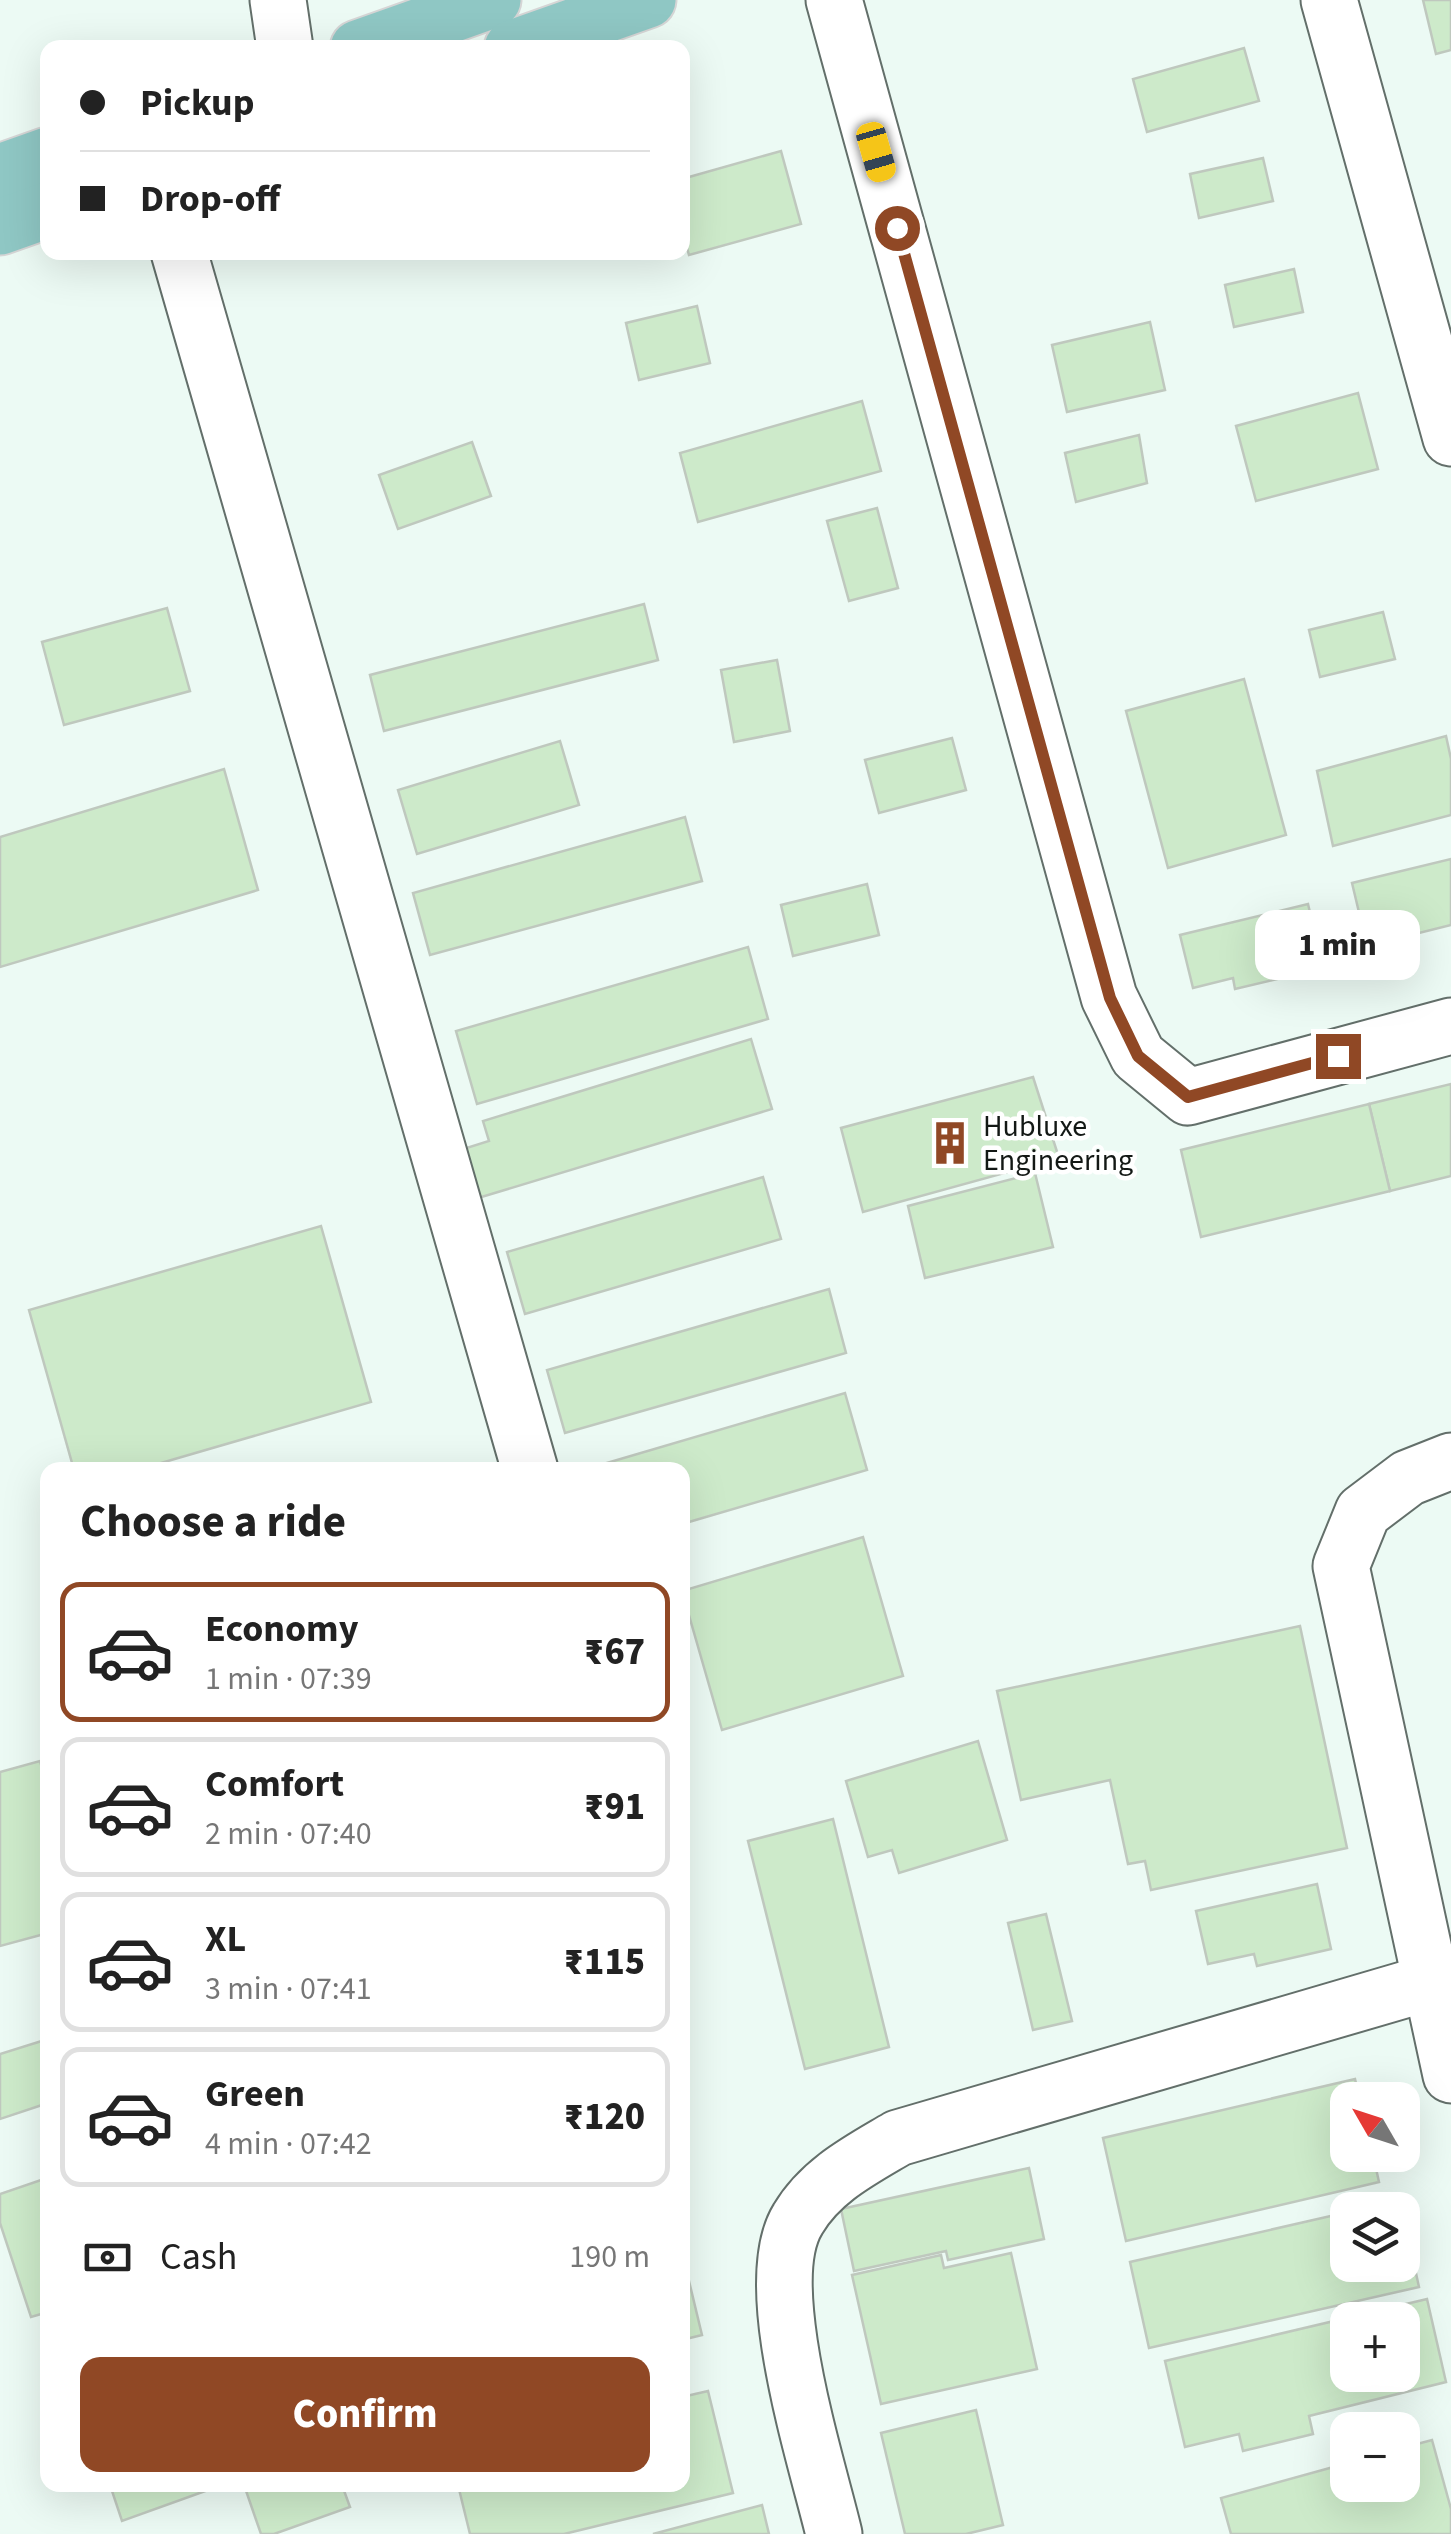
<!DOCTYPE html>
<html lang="en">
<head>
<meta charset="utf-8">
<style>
	body { margin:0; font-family:"Source Sans 3",sans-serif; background:#f2f2f2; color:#222; height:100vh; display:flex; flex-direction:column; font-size:38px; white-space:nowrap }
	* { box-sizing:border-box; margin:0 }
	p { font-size:32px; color:#767676 }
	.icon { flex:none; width:55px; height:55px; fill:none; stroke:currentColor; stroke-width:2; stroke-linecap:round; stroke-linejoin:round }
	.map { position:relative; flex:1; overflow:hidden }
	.side { position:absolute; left:40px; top:1462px; width:650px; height:1030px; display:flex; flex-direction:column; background:#fff; border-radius:20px; box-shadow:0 10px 40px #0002 }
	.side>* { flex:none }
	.top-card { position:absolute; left:40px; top:40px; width:650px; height:220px; border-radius:20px; box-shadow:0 10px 40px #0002; display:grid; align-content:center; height:220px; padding:0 40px; background:#fff }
	.needle { width:65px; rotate:309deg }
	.tools { position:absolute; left:1330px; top:2082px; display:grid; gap:20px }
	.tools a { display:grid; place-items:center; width:90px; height:90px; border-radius:20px; background:#fff; box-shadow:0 10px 40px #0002; font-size:50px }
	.end { position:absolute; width:45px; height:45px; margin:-22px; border:12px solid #904825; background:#fff; box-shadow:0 0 0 5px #fff }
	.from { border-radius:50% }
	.bubble { position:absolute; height:70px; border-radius:20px; background:#fff; box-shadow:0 10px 40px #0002; font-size:32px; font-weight:800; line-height:70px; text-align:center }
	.car { position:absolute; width:30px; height:60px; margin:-30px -15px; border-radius:12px; box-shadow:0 0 8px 2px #0007; background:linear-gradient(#f5c518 24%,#345 0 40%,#f5c518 0 76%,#345 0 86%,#f5c518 0) }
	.top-card b { display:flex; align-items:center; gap:35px; height:95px; font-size:38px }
	.top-card b+b { border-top:2px solid #e0e0e0 }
	.top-card i { width:25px; height:25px; background:#222 }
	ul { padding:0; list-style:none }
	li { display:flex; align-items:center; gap:30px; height:140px; margin:0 20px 15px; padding:0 20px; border:5px solid #e0e0e0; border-radius:20px }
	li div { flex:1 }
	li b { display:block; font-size:38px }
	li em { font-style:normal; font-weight:800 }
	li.active { border-color:#904825 }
	li>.icon { width:90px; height:90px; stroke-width:1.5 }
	h2 { padding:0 40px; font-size:45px; line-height:120px }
	.pay { display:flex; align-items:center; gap:25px; height:110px; padding:0 40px; font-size:38px }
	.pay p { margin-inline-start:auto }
	.cta { display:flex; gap:20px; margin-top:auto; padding:20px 40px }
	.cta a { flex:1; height:115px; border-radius:20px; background:#904825; color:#fff; font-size:40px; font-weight:800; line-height:115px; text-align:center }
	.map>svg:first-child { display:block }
	.building { fill:#cdeaca; stroke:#bfc8be; stroke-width:2.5; fill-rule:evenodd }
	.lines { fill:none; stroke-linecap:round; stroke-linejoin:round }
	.minor-casing { stroke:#636f6a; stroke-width:59 }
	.major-casing { stroke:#d5d5d5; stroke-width:59 }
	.minor { stroke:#fff; stroke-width:55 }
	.major { stroke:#8fc7c4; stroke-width:55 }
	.route { stroke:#904825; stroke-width:12 }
	.labels { text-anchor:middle; stroke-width:9; stroke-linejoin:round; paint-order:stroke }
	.poi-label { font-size:30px; fill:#131815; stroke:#fff; text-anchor:start }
</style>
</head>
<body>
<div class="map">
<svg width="1451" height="2534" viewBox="0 0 1451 2534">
	<rect width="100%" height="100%" fill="#ecfaf4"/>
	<g class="building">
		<path d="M1423 0H1451V50L1436 54Z"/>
		<path d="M1244 48 1259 101 1147 132 1133 79Z"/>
		<path d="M781 151 801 224 689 255 682 231V179Z"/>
		<path d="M1263 158 1273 201 1199 218 1190 174Z"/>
		<path d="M1294 269 1303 312 1234 327 1225 285Z"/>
		<path d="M697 306 710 363 639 380 626 323Z"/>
		<path d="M1150 322 1165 390 1067 412 1052 345Z"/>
		<path d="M1358 393 1378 469 1256 501 1236 426Z"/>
		<path d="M862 401 881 471 698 522 680 453Z"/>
		<path d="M1139 435 1147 483 1076 502 1065 453Z"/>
		<path d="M472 442 491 496 398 529 379 475Z"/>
		<path d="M877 508 898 588 849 601 827 521Z"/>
		<path d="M644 604 658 660 384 731 370 675Z"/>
		<path d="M167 608 190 691 64 725 42 642Z"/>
		<path d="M1383 612 1395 659 1320 677 1309 630Z"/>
		<path d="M777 660 790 731 734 742 721 670Z"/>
		<path d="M1244 679 1286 835 1168 868 1126 711Z"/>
		<path d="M1446 736 1451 759V815L1333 846 1317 771Z"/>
		<path d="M952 738 966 790 879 813 865 760Z"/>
		<path d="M560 741 579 805 417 854 398 790Z"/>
		<path d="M224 769 258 890 0 967V837Z"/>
		<path d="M685 817 702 881 430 955 413 893Z"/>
		<path d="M1451 859V925L1367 946 1352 883Z"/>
		<path d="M867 884 879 935 793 956 781 905Z"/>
		<path d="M1308 904 1323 968 1235 989 1233 978 1193 988 1180 935Z"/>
		<path d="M748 947 768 1019 477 1104 456 1031Z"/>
		<path d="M751 1039 772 1109 475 1199 460 1150 489 1141 483 1121Z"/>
		<path d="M1033 1077 1059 1158 863 1212 841 1128Z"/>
		<path d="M1451 1084V1176L1390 1191 1369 1104Z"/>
		<path d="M1369 1104 1390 1191 1201 1237 1181 1150Z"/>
		<path d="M1035 1173 1053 1247 925 1278 908 1206Z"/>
		<path d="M763 1177 781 1239 525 1314 507 1252Z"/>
		<path d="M321 1226 371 1402 137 1470H74L29 1310Z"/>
		<path d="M829 1289 846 1353 565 1433 547 1370Z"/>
		<path d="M845 1393 867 1470 682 1524V1470H583Z"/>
		<path d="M863 1537 903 1676 722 1730 682 1591Z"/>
		<path d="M1300 1626 1347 1848 1151 1890 1145 1861 1128 1864 1110 1780 1021 1800 997 1691Z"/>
		<path d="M978 1741 1007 1840 899 1873 892 1850 868 1857 846 1781Z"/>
		<path d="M40 1761 48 1790V1933L0 1946V1772Z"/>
		<path d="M833 1819 889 2047 805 2069 748 1841Z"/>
		<path d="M1317 1884 1331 1949 1257 1966 1254 1954 1208 1964 1196 1911Z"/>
		<path d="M1046 1914 1072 2021 1033 2030 1008 1923Z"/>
		<path d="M48 2039V2103L0 2119V2054Z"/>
		<path d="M1355 2079 1360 2100H1348V2155H1373L1379 2182 1126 2241 1103 2138Z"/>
		<path d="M1029 2168 1044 2239 948 2260 946 2251 854 2271 841 2209Z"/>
		<path d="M44 2179 48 2312 31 2317 0 2223V2194Z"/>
		<path d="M1400 2200 1419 2287 1149 2348 1130 2262 1348 2212V2265H1402V2210H1356Z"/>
		<path d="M682 2252 702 2335 682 2340Z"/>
		<path d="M1011 2253 1037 2369 881 2404 852 2275 941 2255 944 2268Z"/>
		<path d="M1427 2299 1446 2382 1309 2416 1313 2434 1243 2451 1239 2434 1185 2447 1165 2361ZM1348 2320H1402V2375H1348Z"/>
		<path d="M708 2391 733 2493 564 2534H470L458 2485H682V2397Z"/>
		<path d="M976 2410 1003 2525 966 2534H905L881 2433Z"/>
		<path d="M1432 2440 1451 2509V2534H1231L1221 2498 1348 2463V2485H1402V2448Z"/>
		<path d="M110 2485H222L122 2521Z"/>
		<path d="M244 2485H342L350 2507 274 2534H261Z"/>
		<path d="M762 2505 769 2534H653Z"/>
	</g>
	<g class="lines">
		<g class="minor-casing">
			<g id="minor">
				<path d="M278 0 285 48"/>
				<path d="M834 0 1109 997 1138 1056 1188 1097 1451 1026"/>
				<path d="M1329 0 1451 438"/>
				<path d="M179 252 530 1470"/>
				<path d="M1451 1461 1408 1478 1363 1512 1341 1566 1451 2075"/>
				<path d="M834 2534C817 2462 758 2283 798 2219 821 2180 861 2160 898 2138L1431 1982 1451 1972"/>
			</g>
		</g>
		<g class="major-casing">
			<g id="major">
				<path d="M358 48 493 0"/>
				<path d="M512 48 648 0"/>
				<path d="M0 172 48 155"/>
				<path d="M0 227 48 210"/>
			</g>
		</g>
		<use href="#minor" class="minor"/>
		<use href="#major" class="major"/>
	</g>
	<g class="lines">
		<path class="route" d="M897 228 1110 998 1138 1056 1188 1097 1338 1056"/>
	</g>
	<defs>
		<g id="building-bare" transform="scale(3.45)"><path d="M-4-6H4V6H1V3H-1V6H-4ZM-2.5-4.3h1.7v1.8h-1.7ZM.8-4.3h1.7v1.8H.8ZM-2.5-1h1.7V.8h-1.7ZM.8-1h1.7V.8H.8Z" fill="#904825" stroke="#fff" stroke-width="2.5" paint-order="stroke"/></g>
	</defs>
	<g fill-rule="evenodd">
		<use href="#building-bare" x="950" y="1143"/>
	</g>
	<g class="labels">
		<g class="poi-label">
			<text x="983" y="1136">Hubluxe<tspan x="983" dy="34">Engineering</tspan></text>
		</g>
	</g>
</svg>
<div class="tools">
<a><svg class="needle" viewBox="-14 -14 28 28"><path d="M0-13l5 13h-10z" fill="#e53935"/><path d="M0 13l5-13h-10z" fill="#767676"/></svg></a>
<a><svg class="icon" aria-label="layers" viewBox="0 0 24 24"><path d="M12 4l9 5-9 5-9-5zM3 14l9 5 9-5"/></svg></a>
<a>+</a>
<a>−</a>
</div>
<i class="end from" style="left:897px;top:228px"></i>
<i class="end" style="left:1338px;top:1056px"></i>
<div class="bubble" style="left:1255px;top:910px;width:165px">1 min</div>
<i class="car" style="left:876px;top:152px;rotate:164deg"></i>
<div class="top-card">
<b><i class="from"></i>Pickup</b>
<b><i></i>Drop-off</b>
</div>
<section class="side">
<h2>Choose a ride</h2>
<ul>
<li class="active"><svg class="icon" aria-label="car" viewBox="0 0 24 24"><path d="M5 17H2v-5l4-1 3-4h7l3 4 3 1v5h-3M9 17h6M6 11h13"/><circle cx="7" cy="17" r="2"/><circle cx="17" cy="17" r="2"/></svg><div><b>Economy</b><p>1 min · 07:39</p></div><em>₹67</em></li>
<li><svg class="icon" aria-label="car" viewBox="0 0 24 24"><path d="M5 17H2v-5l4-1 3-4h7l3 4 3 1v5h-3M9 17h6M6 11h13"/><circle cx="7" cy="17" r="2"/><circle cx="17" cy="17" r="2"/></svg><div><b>Comfort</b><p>2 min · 07:40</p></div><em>₹91</em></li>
<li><svg class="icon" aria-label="car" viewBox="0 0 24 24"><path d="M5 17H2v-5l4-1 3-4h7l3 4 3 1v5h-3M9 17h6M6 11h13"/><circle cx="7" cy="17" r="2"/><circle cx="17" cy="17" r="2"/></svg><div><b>XL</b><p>3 min · 07:41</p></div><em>₹115</em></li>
<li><svg class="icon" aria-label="car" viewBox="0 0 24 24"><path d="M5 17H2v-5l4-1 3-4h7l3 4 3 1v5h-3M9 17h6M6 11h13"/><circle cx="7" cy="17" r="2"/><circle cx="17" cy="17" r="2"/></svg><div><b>Green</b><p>4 min · 07:42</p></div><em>₹120</em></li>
</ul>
<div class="pay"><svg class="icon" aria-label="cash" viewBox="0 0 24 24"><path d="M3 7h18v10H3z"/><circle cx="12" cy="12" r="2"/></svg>Cash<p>190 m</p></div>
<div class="cta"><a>Confirm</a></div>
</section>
</div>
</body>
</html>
